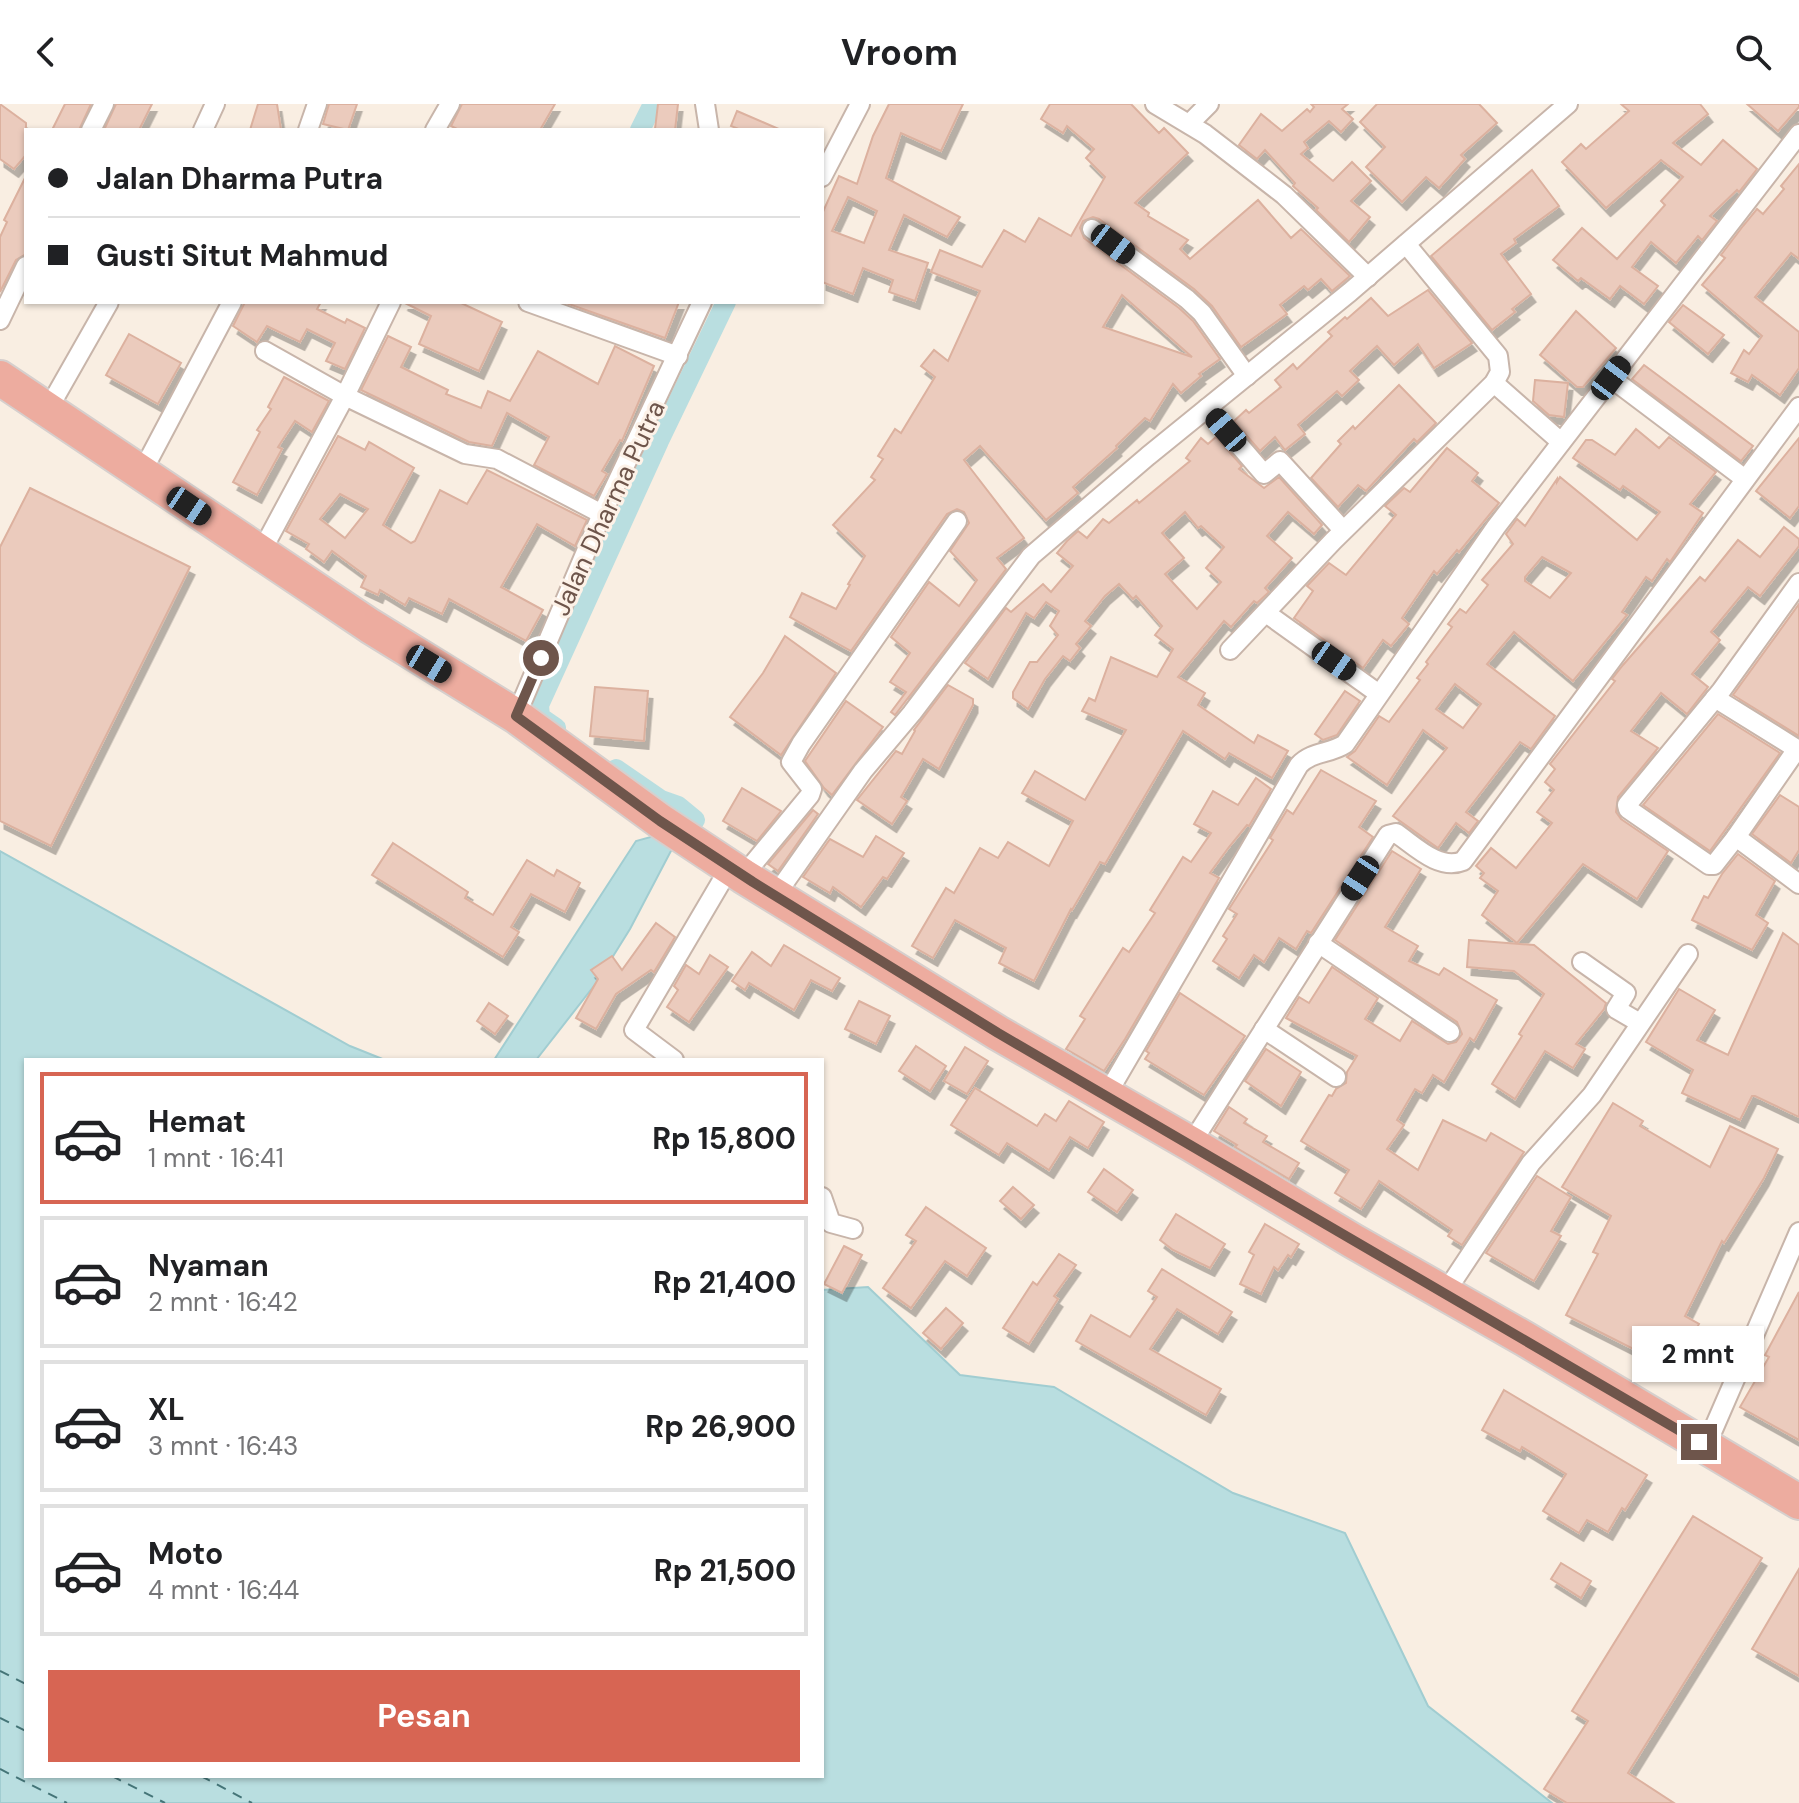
<!DOCTYPE html>
<html lang="id">
<head>
<meta charset="utf-8">
<style>
	body { margin:0; font-family:"DM Sans",sans-serif; background:#f6f6f6; color:#202124; height:100vh; display:flex; flex-direction:column; font-size:30px; white-space:nowrap }
	* { box-sizing:border-box; margin:0 }
	p { font-size:26px; color:#757577 }
	.icon { flex:none; width:44px; height:44px; fill:none; stroke:currentColor; stroke-width:2; stroke-linecap:round; stroke-linejoin:round }
	.map { position:relative; flex:1; overflow:hidden }
	.drawer { position:absolute; left:24px; top:954px; width:800px; height:720px; display:flex; flex-direction:column; background:#fff; border-radius:0px; box-shadow:0 2px 6px #0004 }
	.drawer>* { flex:none }
	.banner { position:absolute; left:24px; top:24px; width:800px; height:176px; border-radius:0px; box-shadow:0 2px 6px #0004; display:grid; align-content:center; height:176px; padding:0 24px; background:#fff }
	.end { position:absolute; width:36px; height:36px; margin:-18px; border:10px solid #6e554b; background:#fff; box-shadow:0 0 0 4px #fff }
	.from { border-radius:50% }
	.bubble { position:absolute; height:56px; border-radius:0px; background:#fff; box-shadow:0 2px 6px #0004; font-size:26px; font-weight:700; line-height:56px; text-align:center }
	.car { position:absolute; width:24px; height:48px; margin:-24px -12px; border-radius:10px; box-shadow:0 0 6px 2px #0007; background:linear-gradient(#222 24%,#8ab4d8 0 40%,#222 0 76%,#8ab4d8 0 86%,#222 0) }
	.banner b { display:flex; align-items:center; gap:28px; height:76px; font-size:30px }
	.banner b+b { border-top:2px solid #e0e0e0 }
	.banner i { width:20px; height:20px; background:#202124 }
	ul { padding:14px 0 0; list-style:none }
	li { display:flex; align-items:center; gap:24px; height:132px; margin:0 16px 12px; padding:0 8px; border:4px solid #e0e0e0; border-radius:0px }
	li div { flex:1 }
	li b { display:block; font-size:30px }
	li em { font-style:normal; font-weight:700 }
	li.active { border-color:#d76553 }
	li>.icon { width:72px; height:72px; stroke-width:1.5 }
	.cta { display:flex; gap:16px; margin-top:auto; padding:16px 24px }
	.cta a { flex:1; height:92px; border-radius:0px; background:#d76553; color:#fff; font-size:32px; font-weight:700; line-height:92px; text-align:center }
	header { display:flex; justify-content:space-between; align-items:center; height:104px; padding:0 24px; background:#fff; font-size:36px; font-weight:700 }
	.map>svg:first-child { display:block }
	.water { fill:#b9dee0; stroke:#a1cdd1; stroke-width:2 }
	.lines { fill:none; stroke-linecap:round; stroke-linejoin:round }
	.canal { stroke:#b9dee0; stroke-width:20 }
	.ferry { stroke:#457578; stroke-width:2; stroke-dasharray:10 8; stroke-linecap:butt }
	.building { fill:#ebcbbd; stroke:#dcb19f; stroke-width:2; fill-rule:evenodd; filter:url(#shadow) }
	.street-casing { stroke:#c8b5aa; stroke-width:22 }
	.highway-casing { stroke:#d6cfcd; stroke-width:38 }
	.street { stroke:#fff; stroke-width:18 }
	.highway { stroke:#edac9f; stroke-width:34 }
	.route { stroke:#6e554b; stroke-width:10 }
	.labels { text-anchor:middle; stroke-width:6; stroke-linejoin:round; paint-order:stroke }
	.street-label { font-size:26px; fill:#6e554b; stroke:#fdf2e8 }
</style>
</head>
<body>
<header><svg class="icon" aria-label="back" viewBox="0 0 24 24"><path d="M15 5l-7 7 7 7"/></svg>Vroom<svg class="icon" aria-label="search" viewBox="0 0 24 24"><circle cx="10" cy="10" r="6"/><path d="M15 15l6 6"/></svg></header>
<div class="map">
<svg width="1799" height="1699" viewBox="0 0 1799 1699">
	<defs>
		<filter id="shadow"><feDropShadow dx="4.5" dy="8" stdDeviation="0" flood-color="#0004"/></filter>
	</defs>
	<rect width="100%" height="100%" fill="#f9eee2"/>
	<g class="water">
		<path d="M683 724 630 825 597 878 536 956H494L636 737Z"/>
		<path d="M0 747 350 942 385 956H26V1672H822V1186L868 1183 960 1271 1054 1283 1233 1389 1345 1429 1428 1602 1552 1699H0Z"/>
	</g>
	<g class="lines">
		<g class="canal">
			<path d="M640 26 653 0"/>
			<path d="M556 624 540 613 539 601 659 337 726 198"/>
			<path d="M616 665 661 696 678 702 695 716 683 724"/>
		</g>
		<g class="ferry">
			<path d="M0 1567 26 1580"/>
			<path d="M0 1614 26 1627"/>
			<path d="M0 1665 67 1699"/>
			<path d="M112 1672 165 1699"/>
			<path d="M201 1672 252 1699"/>
		</g>
	</g>
	<g class="building">
		<path d="M0 0 26 19V51L14 65 0 55Z"/>
		<path d="M65 0H91L79 26H52Z"/>
		<path d="M116 0H152L139 26H104Z"/>
		<path d="M258 0H277L281 26H250Z"/>
		<path d="M329 0H357L348 26 323 20Z"/>
		<path d="M462 0H555L540 26H459L451 22Z"/>
		<path d="M658 0H678L675 26 655 25Z"/>
		<path d="M889 0H963L941 47 901 29 886 74 960 113 947 133 904 111 889 146 928 159 915 197 889 188 893 176 863 164 853 190 822 178V110L839 72 857 80 873 32ZM848 93 877 107 864 139 832 127Z"/>
		<path d="M1050 0H1131L1159 29 1164 24 1188 49 1135 99 1149 109 1148 112 1188 136 1180 145 1190 155 1258 96 1291 134 1301 125 1350 172 1332 187 1321 175 1308 186 1304 182 1280 201 1287 210 1241 243 1212 202 1194 185 1099 115 1093 113 1083 117 1080 124 1084 134 1179 204 1193 217 1220 255 1199 270 1201 272 1181 289 1173 280 1150 317 1145 314 1116 342 1117 344 1073 383 1078 389 1046 416 980 342 964 356 1024 434 997 454 1006 465 895 611 891 608 906 588 890 578 910 549 891 533 929 478 959 502 977 476 950 447 969 419 964 408 957 405 947 410 851 547 790 513 802 489 836 505 850 481 848 480 865 452 833 421 875 376 871 373 883 355 878 352 895 325 901 329 935 273 921 262 934 246 948 257 980 187 931 168 940 146 982 163 1004 126 1025 138 1039 114 1071 132 1105 73 1086 54 1094 45 1067 22 1063 29 1041 15ZM1122 191 1192 253 1103 223Z"/>
		<path d="M1311 0H1348L1342 5 1353 15 1341 28 1329 17 1304 38 1308 44 1301 50 1333 77 1352 58 1371 77 1351 97 1370 113 1349 138 1316 106 1318 104 1293 82 1295 79 1265 46 1257 55 1239 41 1261 10 1282 27 1307 5 1310 8 1314 3Z"/>
		<path d="M1377 0H1479L1497 19 1461 51 1465 55 1439 84 1426 73 1402 98 1366 63 1385 43 1360 18Z"/>
		<path d="M1621 0H1700L1708 10 1673 39 1701 61 1723 36 1757 65 1739 88 1737 86 1710 112 1717 117 1702 136 1698 132 1676 159 1651 138 1632 163 1658 182 1644 200 1620 182 1610 195 1581 174 1578 177 1553 156 1582 124 1617 155 1665 101 1661 97 1683 73 1661 56 1606 104 1562 58 1581 40 1586 45 1629 7Z"/>
		<path d="M1747 0H1799V3L1778 27Z"/>
		<path d="M737 7 781 26H741L731 22Z"/>
		<path d="M1799 60V155L1791 149 1755 193 1799 228V264L1780 291 1752 271 1748 278 1731 269 1744 246 1749 250 1762 232 1702 181 1725 154 1721 151 1743 122 1757 105 1763 110 1784 85 1781 82Z"/>
		<path d="M1532 66 1559 102 1514 135 1516 139 1501 150 1531 190 1512 205 1515 208 1492 226 1431 152Z"/>
		<path d="M26 72V150L16 156 0 188V133L7 118 4 116Z"/>
		<path d="M1428 186 1472 239 1434 264 1418 240 1394 261 1377 242 1350 267 1359 276 1342 292 1337 287 1298 321 1305 330 1285 346 1275 333 1260 347 1234 317 1246 306 1249 309 1281 283 1275 276 1293 260 1297 265 1332 232 1328 228 1345 213 1347 215 1371 194 1388 212Z"/>
		<path d="M245 198H321L317 205 345 219 347 215 365 224 345 265 326 257 335 239 307 225 300 238 267 222 257 238 233 222Z"/>
		<path d="M403 198H459L502 218 479 267 419 240 431 212Z"/>
		<path d="M563 198H679L665 234Z"/>
		<path d="M1683 201 1724 231 1708 250 1669 218Z"/>
		<path d="M1576 207 1616 244 1583 283H1577L1540 251Z"/>
		<path d="M129 230 181 259 158 300 106 271Z"/>
		<path d="M388 232 411 243 401 263 448 286 446 290 481 304 488 287 510 297 538 247 598 280 615 242 654 262 622 337 620 336 602 367 607 370 594 392 534 361 549 333 507 309 492 342 469 338 361 286Z"/>
		<path d="M1644 261 1753 342 1741 357 1632 275Z"/>
		<path d="M284 273 329 297 312 328 295 317 278 343 282 345 257 391 233 378 260 328 257 326 271 305 268 303Z"/>
		<path d="M1535 276 1568 279 1564 313 1549 311 1533 297Z"/>
		<path d="M1399 281 1436 319 1417 338 1414 335 1366 387 1358 381 1338 403 1311 374 1341 340 1338 337 1353 322 1355 325Z"/>
		<path d="M1636 325 1659 344 1669 333 1716 368 1690 400 1703 409 1670 458 1667 455 1652 477 1646 473 1622 508 1627 511 1573 577 1514 528 1487 560 1555 612 1531 645 1520 638 1466 708 1478 717 1469 729 1456 719 1438 744 1393 712 1447 644 1423 626 1387 681 1347 653 1355 647 1379 612 1389 618 1420 576 1417 574 1428 560 1426 558 1452 523 1448 520 1460 505 1466 509 1488 481 1482 476 1513 440 1506 430 1517 415 1525 422 1557 375V378L1560 373 1637 436 1660 408 1623 382 1620 386 1573 354 1586 336H1592L1615 351ZM1542 453 1571 469 1550 494 1525 477V473ZM1455 580 1481 600 1463 624 1436 605Z"/>
		<path d="M338 332 365 346 369 338 414 364 383 421 411 439 415 437 440 386 467 400 487 366 587 416 575 442 537 420 501 483 543 506 526 537 449 495 442 510 409 494 405 501 380 486 378 491 361 483 366 472 332 447 324 458 306 445 309 440 286 427ZM340 390 368 405 345 434 320 415Z"/>
		<path d="M1216 333 1242 362 1239 365 1264 384 1279 373 1322 421 1314 430 1288 408 1267 432 1292 454 1265 484 1269 488 1257 499 1254 497 1231 523 1224 517 1178 573 1205 589 1198 601 1254 639 1258 631 1288 647 1272 674 1229 649 1225 655 1183 627 1105 760 1100 758 1072 806 1071 805 1034 877 999 859 1006 844 955 816 933 854 912 842 946 784 954 789 980 744 998 754 1008 738 1049 762 1073 717 1022 689 1035 667 1085 696 1126 626 1082 607 1089 594 1095 597 1111 553 1157 573 1173 545 1155 531 1162 522 1136 492 1133 495 1119 480 1105 492 1085 517 1091 522 1076 540 1080 544 1070 557 1063 552 1045 575 1028 605 1013 594V588L1030 558H1037L1058 531 1050 522 1059 507 1046 498 1034 514 1026 509 988 575 965 559 1006 504 1011 508 1043 480 1051 488 1073 462 1057 449 1067 437 1078 427 1087 434 1103 415 1109 419 1137 396 1139 399 1190 357 1186 354 1201 334 1208 340ZM1185 408 1198 424 1201 422 1224 443 1206 464 1221 478 1197 505 1165 470 1184 454 1162 429Z"/>
		<path d="M1799 334V402L1790 414 1756 387Z"/>
		<path d="M1447 344 1478 369 1472 377 1499 399 1459 448 1457 446 1437 470 1434 467 1402 514 1409 520 1391 542 1383 536 1363 564 1294 514 1313 487 1307 482 1329 459 1346 471 1396 411 1385 402 1404 384 1410 388Z"/>
		<path d="M30 384 190 463 51 742 0 717V443Z"/>
		<path d="M1784 423 1799 435V442L1760 492 1748 483 1711 528 1720 536 1692 570 1708 583 1687 610 1661 589 1631 627 1658 644 1618 693 1616 708 1621 715 1668 747 1637 795 1583 760 1517 839 1482 811 1498 787 1480 774 1484 769 1476 762 1491 744 1516 764 1552 719 1537 708 1554 686 1545 678 1555 665 1550 660 1615 577 1612 575 1623 561 1700 473 1705 477 1738 436 1760 453Z"/>
		<path d="M1799 500V632L1733 591Z"/>
		<path d="M785 532 836 569 781 651 730 613 763 569Z"/>
		<path d="M948 581 973 595V601L939 665 923 655 901 693 907 697 892 720 857 696 896 647 902 650 915 627 914 626Z"/>
		<path d="M595 583 648 587 644 637 590 632Z"/>
		<path d="M1345 587 1360 597 1337 631 1323 636 1315 630Z"/>
		<path d="M846 597 883 623 832 691 824 684 805 657Z"/>
		<path d="M1718 610 1780 649 1710 747 1643 701Z"/>
		<path d="M1321 666 1376 697 1359 723 1373 733 1311 829 1307 827 1296 845 1279 834 1264 858 1254 851 1239 874 1213 857 1227 835 1223 832 1237 810 1229 805 1273 736 1270 734 1287 706 1293 710Z"/>
		<path d="M1256 674 1271 685 1249 722 1247 721 1229 743 1210 769 1219 774 1125 935 1104 967 1066 945 1085 915 1080 912 1123 844 1129 848 1155 809 1150 806 1183 753 1191 758 1211 729 1194 720 1213 687 1238 701Z"/>
		<path d="M742 684 781 707 757 737 723 717Z"/>
		<path d="M1780 691 1799 703V746L1791 759 1752 730Z"/>
		<path d="M813 706 818 710 778 767 768 760Z"/>
		<path d="M876 732 904 749 887 775 883 773 861 803 833 783 830 789 803 773 830 735 863 753Z"/>
		<path d="M393 739 468 788 465 794 493 811 527 756 554 772 557 766 580 779 565 808 531 790 511 823 519 828 503 853 372 771Z"/>
		<path d="M1392 747 1421 765 1385 823 1418 842 1409 857 1439 871 1444 864 1497 896 1474 937 1470 934 1444 978 1433 971 1422 989 1415 985 1397 1016 1404 1021 1387 1045 1418 1066 1443 1016 1486 1037 1491 1029 1524 1048 1462 1141 1448 1132 1452 1126 1379 1077 1361 1105 1335 1089 1349 1066 1301 1037 1329 991 1332 992 1336 985 1346 979 1347 968 1357 952 1286 914 1299 893 1309 899 1332 863 1378 894 1365 915 1400 937 1412 917 1448 940 1456 938 1462 930 1457 918 1335 836Z"/>
		<path d="M1738 750 1775 777 1756 811 1768 819 1752 846 1692 816 1704 792 1708 794 1722 770Z"/>
		<path d="M656 819 675 833 654 868 651 866 616 890 596 925 576 914 598 875 591 866 612 852 622 866Z"/>
		<path d="M1783 829 1799 841V1013L1755 992H1752L1740 1016 1682 989 1693 966 1646 938 1679 885 1715 906 1697 936 1728 951Z"/>
		<path d="M1469 836 1534 841 1606 899 1604 905 1576 940 1585 945 1573 964 1545 947 1515 995 1492 980 1522 932 1519 930 1544 890 1514 867 1467 863Z"/>
		<path d="M784 841 840 874 832 887 811 876 794 906 749 879 745 886 732 877 752 848 771 862Z"/>
		<path d="M710 851 728 863 689 918 667 903 678 886 674 882 686 861 699 870Z"/>
		<path d="M1180 889 1245 932 1204 991 1145 955 1149 949 1146 947Z"/>
		<path d="M859 897 890 912 876 940 845 925Z"/>
		<path d="M489 899 508 912 495 930 477 917Z"/>
		<path d="M916 942 946 962 930 987 899 967Z"/>
		<path d="M965 943 988 957 967 990 944 977Z"/>
		<path d="M1266 945 1301 968 1281 1002 1245 977Z"/>
		<path d="M975 984 1037 1022 1045 1010 1056 1017 1069 997 1104 1018 1088 1044 1070 1033 1049 1066 1007 1039 999 1051 951 1021Z"/>
		<path d="M1613 999 1643 1017 1640 1022 1710 1063 1730 1022 1778 1045 1764 1074 1724 1139 1722 1137 1685 1212 1699 1220 1675 1266 1566 1211 1598 1150 1593 1148 1611 1112 1562 1083Z"/>
		<path d="M1229 1003 1247 1015 1244 1019 1267 1032 1263 1038 1299 1059 1289 1075 1235 1043 1237 1041 1214 1027Z"/>
		<path d="M1104 1065 1133 1086 1117 1108 1088 1088Z"/>
		<path d="M1537 1072 1571 1093 1551 1127 1561 1132 1534 1177 1486 1149Z"/>
		<path d="M1013 1083 1034 1101 1021 1115 1000 1097Z"/>
		<path d="M926 1103 986 1144 967 1172 945 1157 911 1204 883 1184 916 1137 906 1131Z"/>
		<path d="M1176 1110 1225 1140 1210 1164 1173 1146 1160 1136Z"/>
		<path d="M1265 1120 1299 1140 1291 1153 1288 1151 1278 1166 1274 1163 1261 1190 1240 1180 1254 1151 1249 1148Z"/>
		<path d="M844 1142 862 1151 842 1189 824 1180Z"/>
		<path d="M1059 1150 1076 1161 1054 1192 1058 1195 1029 1240 1003 1224 1033 1178 1037 1181Z"/>
		<path d="M1162 1165 1232 1208 1218 1230 1177 1205 1150 1245 1221 1285 1206 1311 1076 1237 1091 1211 1130 1233 1157 1193 1148 1187Z"/>
		<path d="M1799 1188V1336L1740 1303 1769 1253 1765 1251Z"/>
		<path d="M946 1204 963 1219 941 1245 923 1229Z"/>
		<path d="M1504 1286 1647 1371 1625 1406 1622 1404 1608 1428 1587 1416 1579 1429 1543 1407 1566 1370 1522 1343 1520 1347 1482 1326Z"/>
		<path d="M1693 1412 1762 1454 1628 1669 1674 1699H1567L1544 1685 1588 1617 1572 1607Z"/>
		<path d="M1561 1459 1591 1477 1581 1494 1551 1475Z"/>
		<path d="M1799 1465V1572L1752 1545Z"/>
	</g>
	<g class="lines">
		<g class="street-casing">
			<g id="street">
				<path d="M705 0 709 26"/>
				<path d="M1155 0 1205 30 1284 91 1368 173"/>
				<path d="M1189 20 1209 0"/>
				<path d="M91 26 104 0"/>
				<path d="M203 26 215 0"/>
				<path d="M308 26 317 0"/>
				<path d="M435 26 450 0"/>
				<path d="M822 73 860 0"/>
				<path d="M1092 125 1187 195 1202 209 1247 272"/>
				<path d="M528 198 678 252"/>
				<path d="M0 216 26 162"/>
				<path d="M265 247 345 292 465 350 497 355 602 410"/>
				<path d="M1611 274 1745 375"/>
				<path d="M1494 279 1561 338"/>
				<path d="M1207 304 1264 370 1280 357 1343 426"/>
				<path d="M47 307 109 198"/>
				<path d="M141 370 232 198"/>
				<path d="M260 450 345 292 391 198"/>
				<path d="M1799 479 1721 587 1627 701 1628 705 1709 761H1714L1736 733 1799 780"/>
				<path d="M1266 509 1379 590"/>
				<path d="M1230 546 1333 437 1494 279 1500 268 1498 252 1406 140"/>
				<path d="M1715 594 1797 645 1736 733"/>
				<path d="M516 612 602 410 702 198"/>
				<path d="M743 772 810 691 812 685 791 658 801 640 957 417"/>
				<path d="M775 792 863 667 912 609 1031 452 1148 352 1350 188 1568 0"/>
				<path d="M1318 839 1450 928"/>
				<path d="M1582 858 1626 889 1616 905 1640 919"/>
				<path d="M1264 925 1336 973"/>
				<path d="M674 956 634 926 730 763"/>
				<path d="M1106 992 1299 661C1312 647 1330 650 1345 640L1496 423 1799 30"/>
				<path d="M1191 1040 1388 731 1396 729C1415 742 1439 767 1463 757L1799 303"/>
				<path d="M822 1093 831 1119 853 1125"/>
				<path d="M1445 1189 1531 1059 1592 991 1688 850"/>
				<path d="M1706 1342 1799 1128"/>
			</g>
		</g>
		<g class="highway-casing">
			<path id="highway" d="M0 274 370 522 516 612 660 717 743 772 998 929 1191 1040 1353 1137 1525 1235 1799 1398"/>
		</g>
		<use href="#street" class="street"/>
		<use href="#highway" class="highway"/>
	</g>
	<g class="lines">
		<path class="route" d="M541 554 516 612 660 717 753 778 998 929 1699 1338"/>
	</g>
	<g class="labels">
		<g class="street-label">
			<text transform="translate(608 404) rotate(-65)" y="9">Jalan Dharma Putra</text>
		</g>
	</g>
</svg>
<i class="end from" style="left:541px;top:554px"></i>
<i class="end" style="left:1699px;top:1338px"></i>
<div class="bubble" style="left:1632px;top:1222px;width:132px">2 mnt</div>
<i class="car" style="left:1113px;top:140px;rotate:127deg"></i>
<i class="car" style="left:1611px;top:274px;rotate:37deg"></i>
<i class="car" style="left:1226px;top:326px;rotate:319deg"></i>
<i class="car" style="left:189px;top:402px;rotate:124deg"></i>
<i class="car" style="left:1334px;top:557px;rotate:125deg"></i>
<i class="car" style="left:429px;top:560px;rotate:121deg"></i>
<i class="car" style="left:1360px;top:774px;rotate:213deg"></i>
<div class="banner">
<b><i class="from"></i>Jalan Dharma Putra</b>
<b><i></i>Gusti Situt Mahmud</b>
</div>
<section class="drawer">
<ul>
<li class="active"><svg class="icon" aria-label="car" viewBox="0 0 24 24"><path d="M5 17H2v-5l4-1 3-4h7l3 4 3 1v5h-3M9 17h6M6 11h13"/><circle cx="7" cy="17" r="2"/><circle cx="17" cy="17" r="2"/></svg><div><b>Hemat</b><p>1 mnt · 16:41</p></div><em>Rp 15,800</em></li>
<li><svg class="icon" aria-label="car" viewBox="0 0 24 24"><path d="M5 17H2v-5l4-1 3-4h7l3 4 3 1v5h-3M9 17h6M6 11h13"/><circle cx="7" cy="17" r="2"/><circle cx="17" cy="17" r="2"/></svg><div><b>Nyaman</b><p>2 mnt · 16:42</p></div><em>Rp 21,400</em></li>
<li><svg class="icon" aria-label="car" viewBox="0 0 24 24"><path d="M5 17H2v-5l4-1 3-4h7l3 4 3 1v5h-3M9 17h6M6 11h13"/><circle cx="7" cy="17" r="2"/><circle cx="17" cy="17" r="2"/></svg><div><b>XL</b><p>3 mnt · 16:43</p></div><em>Rp 26,900</em></li>
<li><svg class="icon" aria-label="car" viewBox="0 0 24 24"><path d="M5 17H2v-5l4-1 3-4h7l3 4 3 1v5h-3M9 17h6M6 11h13"/><circle cx="7" cy="17" r="2"/><circle cx="17" cy="17" r="2"/></svg><div><b>Moto</b><p>4 mnt · 16:44</p></div><em>Rp 21,500</em></li>
</ul>
<div class="cta"><a>Pesan</a></div>
</section>
</div>
</body>
</html>
